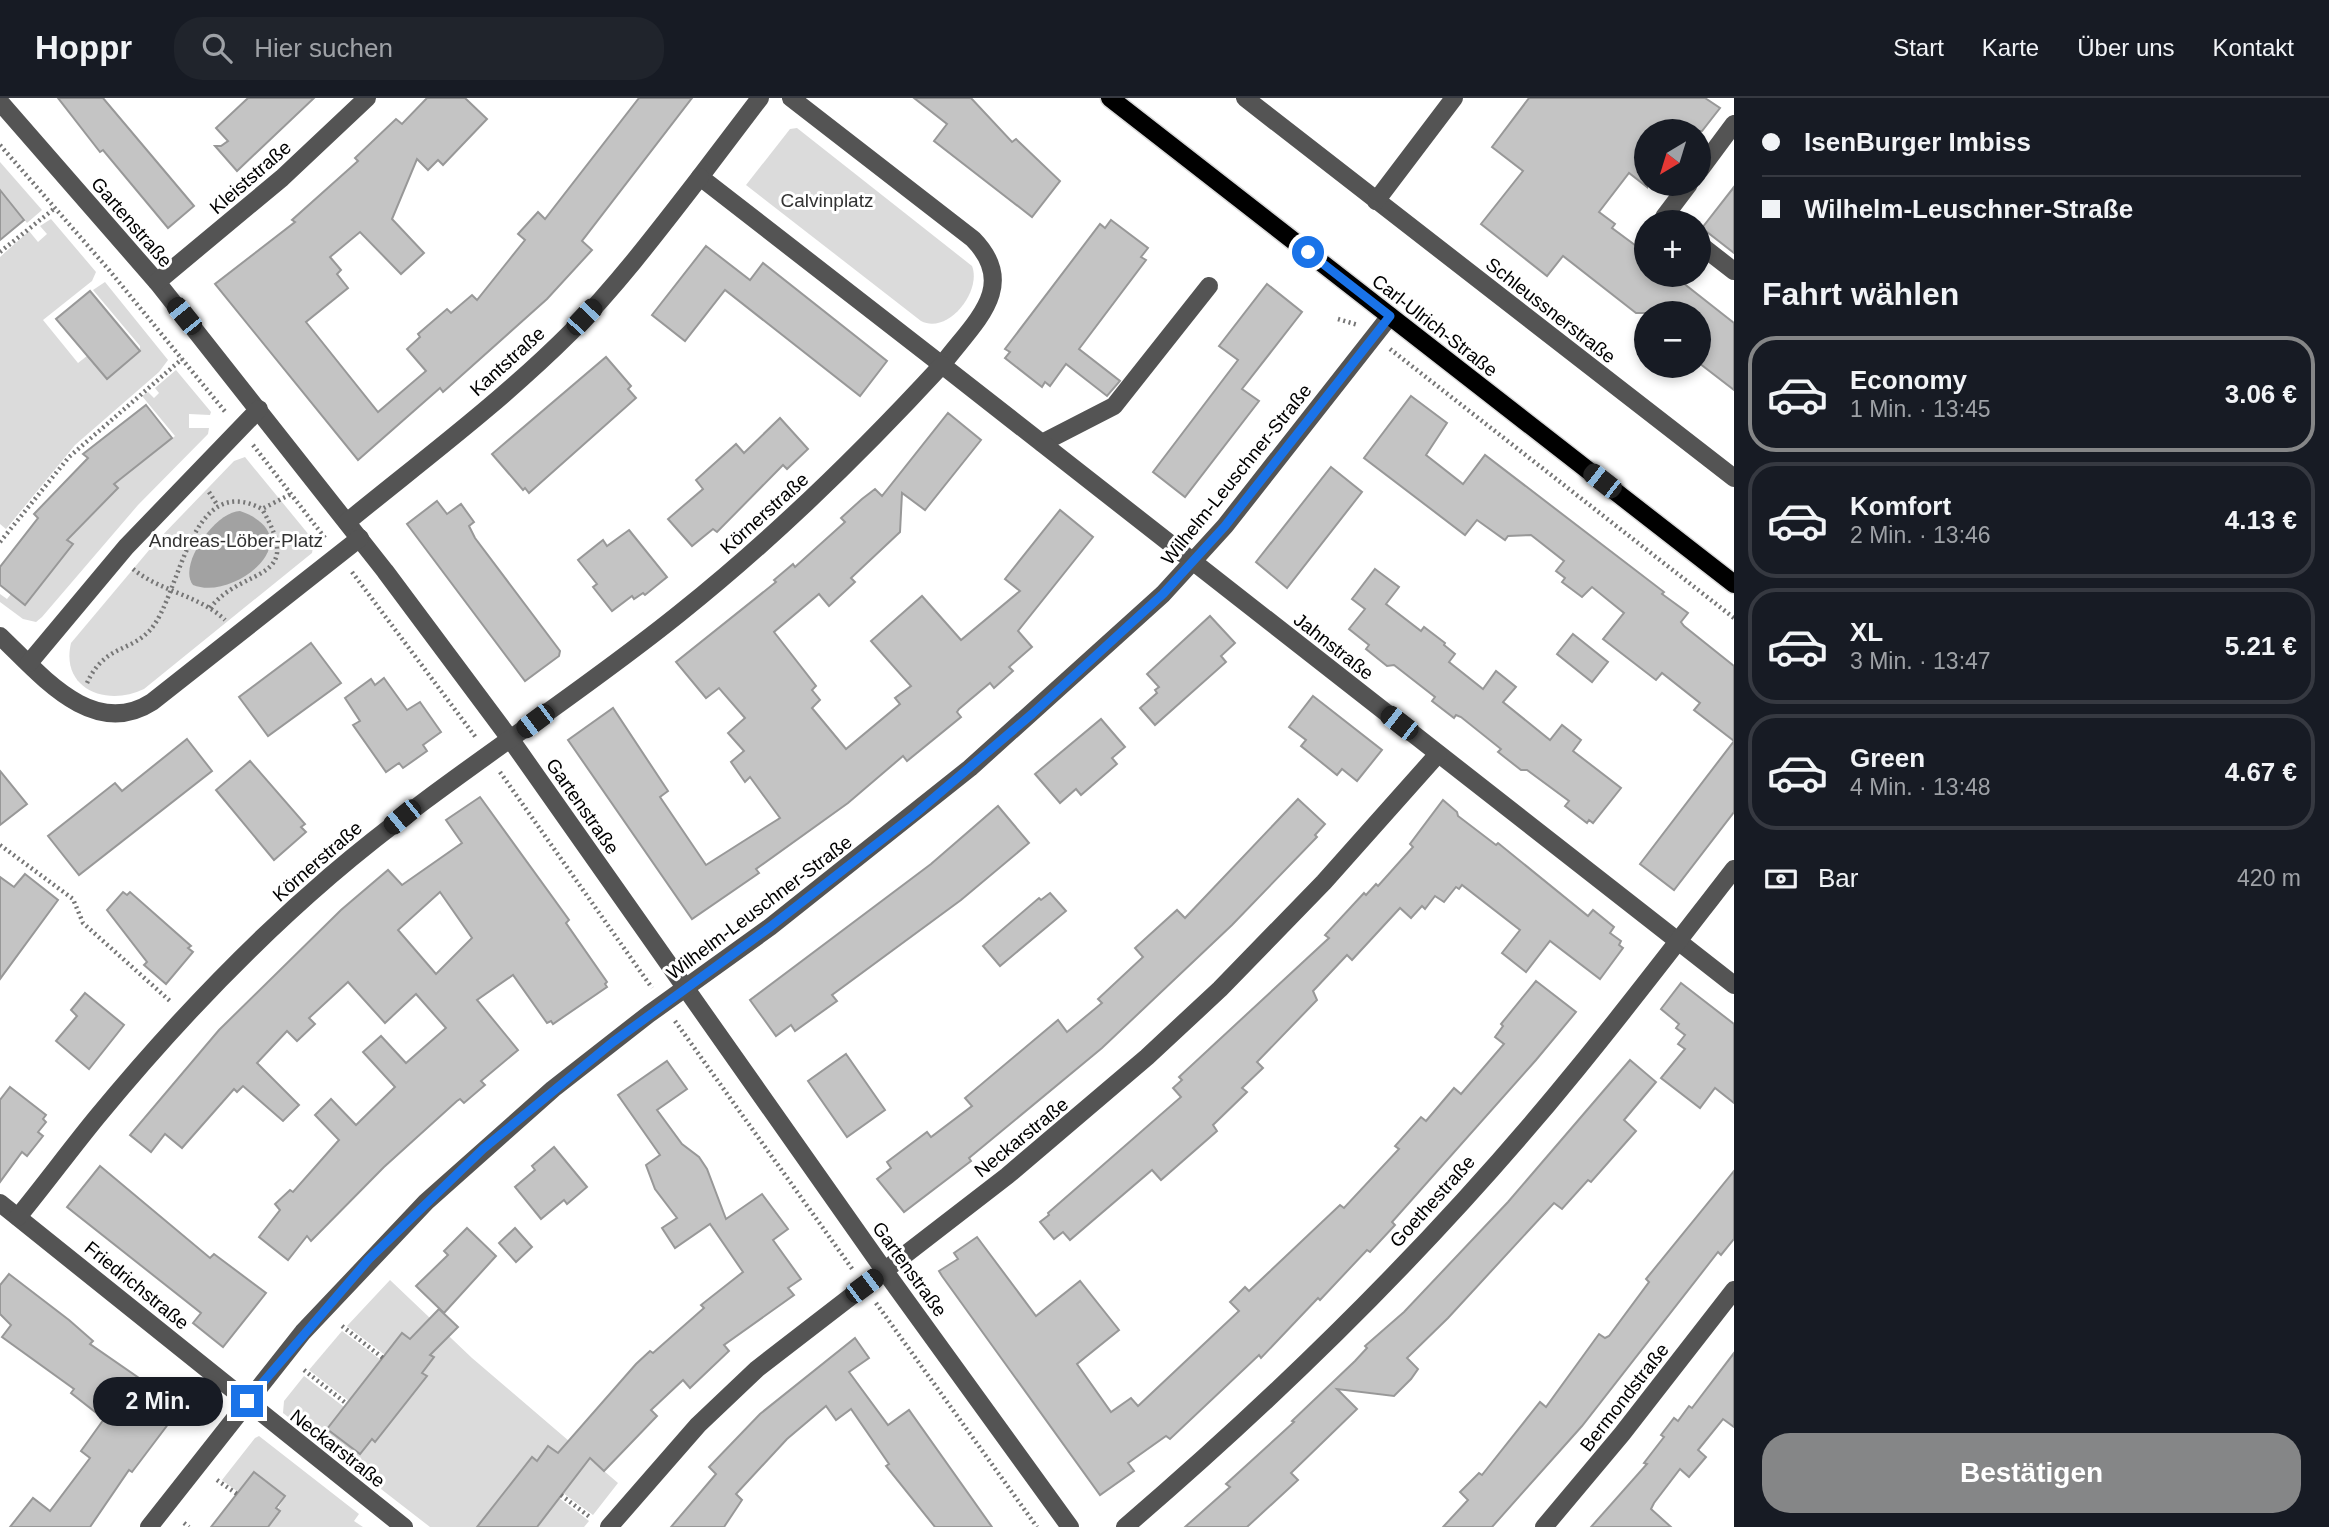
<!DOCTYPE html>
<html lang="de">
<head>
<meta charset="utf-8">
<style>
	body { margin:0; font-family:Helvetica,sans-serif; background:#20242c; color:#f1f3f6; height:100vh; display:flex; flex-direction:column; font-size:26px; white-space:nowrap }
	* { box-sizing:border-box; margin:0 }
	p { font-size:23px; color:#9ea1a6 }
	.icon { flex:none; width:38px; height:38px; fill:none; stroke:currentColor; stroke-width:2; stroke-linecap:round; stroke-linejoin:round }
	.map { position:relative; flex:1; overflow:hidden }
	.drawer { display:flex; flex-direction:column; background:#171b24; width:595px }
	.drawer>* { flex:none }
	.banner { display:grid; align-content:center; height:154px; padding:0 28px; background:#171b24 }
	.needle { width:46px; rotate:218deg }
	.controls { position:absolute; left:1634px; top:21px; display:grid; gap:14px }
	.controls a { display:grid; place-items:center; width:77px; height:77px; border-radius:50%; background:#171b24; box-shadow:0 4px 10px #0003; font-size:35px }
	.end { position:absolute; width:32px; height:32px; margin:-16px; border:9px solid #1a73e8; background:#fff; box-shadow:0 0 0 4px #fff }
	.from { border-radius:50% }
	.bubble { position:absolute; height:49px; border-radius:24px; background:#171b24; box-shadow:0 4px 10px #0003; font-size:23px; font-weight:600; line-height:49px; text-align:center }
	.car { position:absolute; width:21px; height:42px; margin:-21px -10px; border-radius:9px; box-shadow:0 0 5px 2px #0007; background:linear-gradient(#222 24%,#8ab4d8 0 40%,#222 0 76%,#8ab4d8 0 86%,#222 0) }
	.banner b { display:flex; align-items:center; gap:24px; height:66px; font-size:26px }
	.banner b+b { border-top:2px solid #363941 }
	.banner i { width:18px; height:18px; background:#f1f3f6 }
	ul { padding:0; list-style:none }
	li { display:flex; align-items:center; gap:21px; height:116px; margin:0 14px 10px; padding:0 14px; border:4px solid #363941; border-radius:28px }
	li div { flex:1 }
	li b { display:block; font-size:26px }
	li em { font-style:normal; font-weight:600 }
	li.selected { border-color:#858687 }
	li>.icon { width:63px; height:63px; stroke-width:1.5 }
	h2 { padding:0 28px; font-size:32px; line-height:84px }
	.pay { display:flex; align-items:center; gap:18px; height:77px; padding:0 28px; font-size:26px }
	.pay p { margin-inline-start:auto }
	.cta { display:flex; gap:14px; margin-top:auto; padding:14px 28px }
	.cta a { flex:1; height:80px; border-radius:28px; background:#858687; color:#fff; font-size:28px; font-weight:600; line-height:80px; text-align:center }
	header { display:flex; align-items:center; gap:42px; box-sizing:border-box; height:98px; padding:0 35px; background:#171b24; border-bottom:2px solid #363941 }
	header strong { font-size:33px }
	nav { display:flex; gap:38px; margin-inline-start:auto; font-size:24px }
	.search { width:490px; height:63px; background:#20242c; display:flex; align-items:center; gap:18px; box-sizing:border-box; padding:0 24px; border-radius:28px; color:#9ea1a6; font-size:26px }
	main { display:flex; flex:1; min-height:0 }
	.map>svg:first-child { display:block }
	.green { fill:#dbdbdb }
	.water { fill:#a2a2a2 }
	.building { fill:#c4c4c4; stroke:#989898; stroke-width:2; fill-rule:evenodd }
	.lines { fill:none; stroke-linecap:round; stroke-linejoin:round }
	.major-casing { stroke:#dbdbdb; stroke-width:21 }
	.path { stroke:#767676; stroke-width:4.5; stroke-dasharray:2 3.5; stroke-linecap:butt }
	.minor { stroke:#545454; stroke-width:18 }
	.major { stroke:#000; stroke-width:18 }
	.route { stroke:#1a73e8; stroke-width:9 }
	.labels { text-anchor:middle; stroke-width:6; stroke-linejoin:round; paint-order:stroke }
	.street-label { font-size:19px; fill:#000; stroke:#fff }
	.park-label { font-size:19px; fill:#323232; stroke:#fff }
</style>
</head>
<body>
<header>
<strong>Hoppr</strong>
<div class="search"><svg class="icon" aria-label="search" viewBox="0 0 24 24"><circle cx="10" cy="10" r="6"/><path d="M15 15l6 6"/></svg>Hier suchen</div>
<nav><a>Start</a><a>Karte</a><a>Über uns</a><a>Kontakt</a></nav>
</header>
<main>
<div class="map">
<svg width="1734" height="1429" viewBox="0 0 1734 1429">
	<rect width="100%" height="100%" fill="#fff"/>
	<g class="green">
		<path d="M797 30 972 168C982 193 948 237 921 223L746 87 790 31Z"/>
		<path d="M0 64 42 112 27 125 0 92Z"/>
		<path d="M51 121 96 174 92 183 43 222 78 265 87 258 107 281 140 253V248L93 192 105 184 168 262 159 274 75 347 6 431 0 426V159L29 133 38 144 47 136 40 128Z"/>
		<path d="M176 272 211 314 210 317 189 316V330H209L208 336 138 407 42 519 36 524 23 521 0 504V496L7 501 11 496 26 507 72 447 67 442 118 390 114 386 175 338 142 298 148 294 154 300 159 295 155 290Z"/>
		<path d="M245 359 314 443 312 455 144 591C108 609 60 592 71 545L155 445 234 363Z"/>
		<path d="M390 1182 472 1260 618 1385 593 1417 563 1395 580 1372 548 1348 537 1363 532 1359 482 1424 487 1429H430L283 1315 284 1303 304 1278 344 1309 376 1343 426 1278 422 1275 434 1260 402 1235 385 1257 347 1228Z"/>
		<path d="M342 1233 381 1262 349 1303 309 1272Z"/>
		<path d="M259 1338 359 1416 354 1423 363 1429H268L285 1398 254 1374 238 1394 222 1382 255 1340Z"/>
		<path d="M559 1400 589 1423 584 1429H537Z"/>
	</g>
	<path class="water" d="M240 413C314 439 234 504 193 487 177 467 216 413 240 413Z"/>
	<g class="building">
		<path d="M58 0H103L194 108 168 130 103 52 100 54Z"/>
		<path d="M248 0H314L237 73 215 48H221L228 43 216 30Z"/>
		<path d="M427 0H465L487 21 443 67 438 62 428 72 417 61 392 121 424 155 401 176 360 134 330 159 341 172 337 176 348 190 306 224 378 314 426 273 407 251 420 239 418 236 447 211 451 215 472 197 477 202 525 142 518 136 538 114 545 121 639 0H692L582 143 592 152 547 201 443 294 440 290 358 362 215 186 295 124 292 122 358 63 355 60 396 21 402 26Z"/>
		<path d="M914 0H971L1012 44 1016 41 1060 83 1032 119 934 43 947 26Z"/>
		<path d="M1529 0H1705L1720 10 1702 33H1647V89L1629 75 1599 114 1615 126 1612 130 1647 156V177H1673L1734 225V292L1699 265V215H1636L1563 158 1547 178 1481 126 1523 73 1492 49Z"/>
		<path d="M1734 89V155L1702 130Z"/>
		<path d="M0 92 24 122 0 142Z"/>
		<path d="M1111 122 1148 150 1141 159 1146 162 1079 251 1120 283 1107 298 1066 266 1050 288 1045 284 1042 289 1005 260 1010 254 1005 251 1100 126 1105 130Z"/>
		<path d="M706 148 750 182 763 165 887 263 860 298 725 192 685 243 652 217Z"/>
		<path d="M1267 186 1302 214 1242 291 1259 303 1185 399 1153 374 1238 262 1219 248Z"/>
		<path d="M90 193 140 253 107 281 56 221Z"/>
		<path d="M606 259 631 288 628 291 636 300 529 395 525 390 523 392 492 356Z"/>
		<path d="M1411 298 1447 325 1426 357 1463 386 1485 357 1664 494 1662 496 1688 515 1681 524 1684 528 1734 568V714L1674 792 1640 766 1734 643 1694 612 1700 605 1662 575 1656 582 1603 541 1624 515 1592 489 1582 499 1562 484 1565 480 1556 473 1564 463 1531 437 1508 438 1505 442 1477 422 1465 437 1364 360Z"/>
		<path d="M146 307 172 340 114 386 118 390 67 442 73 446 25 507 0 487V469L38 420 34 416 88 360 83 356Z"/>
		<path d="M948 315 981 342 925 412 902 395 900 434 851 480 855 484 829 508 819 496 774 534 816 588 812 592 820 602 812 610 846 651 900 606 895 600 911 588 871 543 922 498 961 542 1020 493 1005 481 1060 412 1093 439 1018 533 1032 549 1009 569 1013 573 994 590 990 585 959 611 957 614 961 619 907 663 903 658 848 705 756 771 759 775 692 821 568 642 613 610 668 693 660 699 706 767 780 720 750 679 745 684 731 664 744 653 728 635 745 620 719 590 706 600 676 564 776 484 774 482 793 466 795 469 845 424 841 420 862 401 875 391 882 398Z"/>
		<path d="M780 320 808 351 787 371 783 367 717 434 713 431 692 448 668 421 703 391 696 382 736 346 744 355Z"/>
		<path d="M1331 369 1362 394 1287 490 1256 464Z"/>
		<path d="M437 403 447 416 461 406 474 424 469 428 475 440 560 553 559 558 525 583 407 426Z"/>
		<path d="M629 432 667 479 645 497 643 495 634 501 632 498 612 513 593 489 597 486 578 462 603 442 607 448Z"/>
		<path d="M1375 471 1399 489 1386 506 1421 533 1424 529 1445 545 1444 547 1455 556 1449 564 1483 591 1496 573 1516 589 1503 604 1550 642 1562 627 1581 642 1573 653 1621 690 1593 725 1589 722 1587 725 1565 708 1569 703 1527 672H1521L1498 654 1501 651 1461 619 1456 617 1454 620 1432 603 1435 599 1394 567 1387 568 1366 551 1369 547 1349 531 1365 511 1352 501Z"/>
		<path d="M1210 518 1235 545 1221 558 1226 564 1155 627 1140 610 1157 595 1155 592 1159 589 1147 576Z"/>
		<path d="M1573 536 1608 564 1592 584 1557 556Z"/>
		<path d="M311 545 341 585 268 638 239 599Z"/>
		<path d="M384 580 407 612 420 604 441 634 423 647 427 653 403 670 399 665 386 674 353 627 360 623 345 600 371 581 375 587Z"/>
		<path d="M1313 598 1382 652 1357 683 1342 671 1337 677 1301 648 1306 642 1289 629Z"/>
		<path d="M1101 621 1125 649 1112 660 1117 666 1081 697 1076 691 1060 705 1035 676Z"/>
		<path d="M187 641 212 673 79 777 48 738 115 685 122 693Z"/>
		<path d="M250 663 305 726 301 729 306 734 274 762 216 692Z"/>
		<path d="M0 673 27 706 0 727Z"/>
		<path d="M480 699 569 822 566 825 607 884 605 886 607 889 553 926 551 923 547 925 513 877 477 902 518 952 481 983 485 987 464 1005 460 1001 457 1003 384 1069 311 1143 307 1138 288 1162 259 1139 280 1112 275 1106 290 1092 293 1094 339 1042 315 1017 331 1001 356 1027 395 989 363 954 381 938 406 965 446 930 416 896 385 925 348 884 309 920 315 926 297 943 287 933 257 965 299 1007 283 1023 243 988 237 994 234 991 182 1050 165 1036 151 1054 130 1037 219 932 341 812 388 772 402 787 462 745 446 722ZM440 794 472 840 436 876 398 832Z"/>
		<path d="M1298 701 1325 726 1315 737 1317 739 1232 827 1102 950 969 1060 971 1063 904 1114 877 1081 891 1070 887 1064 927 1034 931 1039 972 1008 965 1000 1058 922 1067 934 1102 905 1098 901 1143 859 1135 850 1177 812 1185 820Z"/>
		<path d="M1443 702 1457 714 1458 718 1496 747 1498 745 1588 818 1593 812 1614 829 1610 835 1621 843 1619 847 1623 850 1600 881 1550 843 1526 874 1502 855 1520 832 1462 787 1459 791 1456 789 1444 804 1435 798 1425 811 1422 808 1411 820 1400 810 1352 862 1347 857 1313 893 1317 902 1257 964 1263 970 1242 990 1247 994 1213 1027 1217 1033 1161 1082 1152 1072 1070 1142 1063 1134 1054 1141 1040 1124 1049 1117 1048 1115 1181 999 1173 990 1182 982 1179 979 1329 840 1325 837 1364 795 1366 797 1376 786 1378 788 1413 749 1410 746Z"/>
		<path d="M998 708 1029 745 961 802 832 897 837 903 795 933 791 927 776 938 750 902 931 766Z"/>
		<path d="M25 776 58 802 0 881V779L14 789Z"/>
		<path d="M123 794 127 797 130 794 191 848 188 850 193 854 166 886 144 867 147 864 107 812Z"/>
		<path d="M1050 795 1066 813 1000 868 983 848 1039 800 1041 802Z"/>
		<path d="M1536 883 1576 914 1536 962 1392 1124 1395 1127 1370 1154 1367 1152 1320 1202 1318 1200 1261 1260 1259 1257 1170 1341 1166 1338 1128 1365 1134 1373 1100 1397 942 1178 939 1173 958 1161 954 1155 977 1139 1036 1218 1080 1183 1119 1232 1077 1266 1111 1314 1131 1300 1138 1308 1239 1213 1230 1204 1245 1189 1249 1193 1340 1107 1344 1110 1399 1051 1395 1048 1421 1019 1426 1023 1454 990 1461 996 1504 946 1495 939 1503 928 1501 926Z"/>
		<path d="M1681 885 1734 926V1005L1715 990 1700 1010 1661 980 1685 951 1678 946 1685 937 1676 930 1679 926 1661 911Z"/>
		<path d="M85 895 124 927 89 971 56 943 77 918 71 912Z"/>
		<path d="M846 956 885 1012 847 1039 808 983Z"/>
		<path d="M1630 962 1656 984 1624 1022 1636 1033 1591 1084 1588 1082 1562 1111 1554 1105 1448 1220 1407 1260 1418 1271 1411 1281 1394 1298 1337 1291 1357 1311 1291 1375 1298 1382 1247 1429H1185L1230 1389 1226 1386 1294 1324 1292 1323 1355 1263 1367 1250 1365 1248 1404 1214 1508 1104Z"/>
		<path d="M667 963 687 991 657 1012 682 1046 699 1059 707 1071 726 1121 762 1096 788 1131 773 1142 801 1181 788 1190 794 1197 724 1247 729 1253 690 1290 683 1282 651 1312 657 1318 604 1373 590 1360 537 1429H477L532 1359 537 1363 548 1348 558 1355 636 1266 650 1253 653 1255 704 1210 701 1207 743 1174 710 1126 675 1150 662 1130 677 1120 655 1091 646 1067 660 1057 618 997Z"/>
		<path d="M10 989 46 1017 43 1021 46 1024 38 1034 43 1038 27 1058 22 1054 0 1084V1002Z"/>
		<path d="M554 1049 587 1089 567 1106 564 1102 541 1121 515 1089 535 1072 532 1068Z"/>
		<path d="M100 1068 210 1160 214 1156 266 1195 223 1249 193 1225 201 1215 67 1109Z"/>
		<path d="M1734 1073V1141L1721 1157 1718 1154 1582 1328 1492 1429H1443L1468 1402 1460 1394 1479 1375 1482 1377 1540 1304 1546 1309 1599 1236 1605 1240 1609 1238 1649 1184 1646 1181Z"/>
		<path d="M467 1130 496 1158 444 1215 416 1188 448 1157 444 1153Z"/>
		<path d="M515 1130 532 1149 516 1164 499 1145Z"/>
		<path d="M9 1176 69 1222 93 1243 90 1246 178 1307 169 1319 172 1321 132 1374 129 1372 90 1429H10L33 1400 50 1413 90 1360 81 1353 104 1321 71 1295 74 1291 2 1239 11 1227 0 1216V1187Z"/>
		<path d="M439 1211 458 1229 430 1257 434 1259 422 1275 427 1278 375 1344 372 1341 360 1356 327 1331 402 1235 410 1241Z"/>
		<path d="M855 1240 869 1260 849 1274 888 1327 909 1312 992 1429H935L886 1368 889 1366 851 1311 836 1322 826 1308 787 1341 736 1396 742 1402 724 1429H671L716 1376 709 1369 760 1316Z"/>
		<path d="M1734 1255V1329L1723 1321 1698 1352 1706 1359 1689 1379 1680 1371 1654 1405 1651 1411 1671 1429H1591L1647 1366 1644 1365 1664 1339 1661 1337 1674 1320 1678 1323 1689 1308 1692 1310Z"/>
		<path d="M254 1374 285 1398 276 1410 280 1413 268 1429H211Z"/>
	</g>
	<g class="lines">
		<g class="major-casing">
			<path id="major" d="M1110 0 1734 486"/>
		</g>
		<g class="path">
			<path d="M0 47 109 172 227 316"/>
			<path d="M0 154 55 110"/>
			<path d="M1338 221 1358 227"/>
			<path d="M1390 251 1734 520"/>
			<path d="M253 347 325 440"/>
			<path d="M209 394 218 408"/>
			<path d="M0 444 69 359 182 261"/>
			<path d="M133 471C161 494 199 497 225 522"/>
			<path d="M352 474 477 641"/>
			<path d="M210 510C244 467 306 486 262 411"/>
			<path d="M87 585C105 546 130 555 151 531 181 496 190 372 262 411L291 396"/>
			<path d="M500 674 652 890"/>
			<path d="M0 747 73 801 83 825 170 903"/>
			<path d="M675 923 853 1172"/>
			<path d="M876 1205 1037 1429"/>
			<path d="M342 1228 383 1260"/>
			<path d="M304 1272 347 1306"/>
			<path d="M217 1382 237 1396"/>
			<path d="M561 1397 591 1420"/>
			<path d="M184 1425 189 1429"/>
		</g>
		<g class="minor">
			<path d="M760 0 700 79 942 267C973 225 1020 189 973 141L791 0"/>
			<path d="M1245 0 1734 380"/>
			<path d="M0 4 157 184 385 473 511 642 884 1172 1070 1429"/>
			<path d="M1699 73 1734 26"/>
			<path d="M1376 103 1454 0"/>
			<path d="M1670 124 1664 119 1689 86"/>
			<path d="M1699 146 1734 173"/>
			<path d="M157 184 282 80 367 0"/>
			<path d="M1042 345 1114 308 1209 188"/>
			<path d="M347 424C423 362 502 303 571 234 618 186 659 132 700 79"/>
			<path d="M0 538C41 577 93 642 152 604L360 440"/>
			<path d="M29 565 126 449 259 311"/>
			<path d="M0 1105 404 1429"/>
			<path d="M18 1119C45 1086 70 1052 97 1019 168 933 245 851 330 778 441 683 566 607 680 515 774 440 860 356 942 267L1734 887"/>
			<path d="M149 1429 303 1234 426 1104 553 991 649 916 770 829 970 670 1163 496 1225 428 1390 218"/>
			<path d="M609 1429 698 1327 757 1271 1007 1078 1147 959 1220 891 1324 784 1438 656"/>
			<path d="M1125 1429C1287 1290 1442 1137 1577 971 1631 905 1682 838 1734 771"/>
			<path d="M1544 1429 1622 1336 1734 1192"/>
		</g>
		<use href="#major" class="major"/>
	</g>
	<g class="lines">
		<path class="route" d="M247 1303 369 1161 483 1051 613 944 770 829 915 716 1032 616 1163 496 1225 428 1390 218 1308 154"/>
	</g>
	<g class="labels">
		<g class="street-label">
			<text transform="translate(250 79) rotate(-41)" y="7">Kleiststraße</text>
			<text transform="translate(132 124) rotate(49)" y="7">Gartenstraße</text>
			<text transform="translate(1551 212) rotate(38)" y="7">Schleussnerstraße</text>
			<text transform="translate(1435 227) rotate(38)" y="7">Carl-Ulrich-Straße</text>
			<text transform="translate(507 263) rotate(-42)" y="7">Kantstraße</text>
			<text transform="translate(1236 376) rotate(-51)" y="7">Wilhelm-Leuschner-Straße</text>
			<text transform="translate(764 415) rotate(-42)" y="7">Körnerstraße</text>
			<text transform="translate(1334 548) rotate(38)" y="7">Jahnstraße</text>
			<text transform="translate(583 708) rotate(55)" y="7">Gartenstraße</text>
			<text transform="translate(317 763) rotate(-41)" y="7">Körnerstraße</text>
			<text transform="translate(759 809) rotate(-37)" y="7">Wilhelm-Leuschner-Straße</text>
			<text transform="translate(1021 1039) rotate(-39)" y="7">Neckarstraße</text>
			<text transform="translate(1432 1103) rotate(-48)" y="7">Goethestraße</text>
			<text transform="translate(910 1171) rotate(54)" y="7">Gartenstraße</text>
			<text transform="translate(137 1187) rotate(39)" y="7">Friedrichstraße</text>
			<text transform="translate(1624 1299) rotate(-52)" y="7">Bermondstraße</text>
			<text transform="translate(338 1350) rotate(38)" y="7">Neckarstraße</text>
		</g>
		<g class="park-label">
			<text x="827" y="109">Calvinplatz</text>
			<text x="236" y="449">Andreas-Löber-Platz</text>
		</g>
	</g>
</svg>
<div class="controls">
<a><svg class="needle" viewBox="-14 -14 28 28"><path d="M0-13l5 13h-10z" fill="#e53935"/><path d="M0 13l5-13h-10z" fill="#9ea1a6"/></svg></a>
<a>+</a>
<a>−</a>
</div>
<i class="end from" style="left:1308px;top:154px"></i>
<i class="end" style="left:247px;top:1303px"></i>
<div class="bubble" style="left:93px;top:1279px;width:130px">2 Min.</div>
<i class="car" style="left:184px;top:218px;rotate:321deg"></i>
<i class="car" style="left:584px;top:219px;rotate:43deg"></i>
<i class="car" style="left:1602px;top:383px;rotate:308deg"></i>
<i class="car" style="left:535px;top:623px;rotate:233deg"></i>
<i class="car" style="left:1399px;top:625px;rotate:308deg"></i>
<i class="car" style="left:402px;top:719px;rotate:231deg"></i>
<i class="car" style="left:864px;top:1188px;rotate:53deg"></i>
</div>
<section class="drawer">
<div class="banner">
<b><i class="from"></i>IsenBurger Imbiss</b>
<b><i></i>Wilhelm-Leuschner-Straße</b>
</div>
<h2>Fahrt wählen</h2>
<ul>
<li class="selected"><svg class="icon" aria-label="car" viewBox="0 0 24 24"><path d="M5 17H2v-5l4-1 3-4h7l3 4 3 1v5h-3M9 17h6M6 11h13"/><circle cx="7" cy="17" r="2"/><circle cx="17" cy="17" r="2"/></svg><div><b>Economy</b><p>1 Min. · 13:45</p></div><em>3.06 €</em></li>
<li><svg class="icon" aria-label="car" viewBox="0 0 24 24"><path d="M5 17H2v-5l4-1 3-4h7l3 4 3 1v5h-3M9 17h6M6 11h13"/><circle cx="7" cy="17" r="2"/><circle cx="17" cy="17" r="2"/></svg><div><b>Komfort</b><p>2 Min. · 13:46</p></div><em>4.13 €</em></li>
<li><svg class="icon" aria-label="car" viewBox="0 0 24 24"><path d="M5 17H2v-5l4-1 3-4h7l3 4 3 1v5h-3M9 17h6M6 11h13"/><circle cx="7" cy="17" r="2"/><circle cx="17" cy="17" r="2"/></svg><div><b>XL</b><p>3 Min. · 13:47</p></div><em>5.21 €</em></li>
<li><svg class="icon" aria-label="car" viewBox="0 0 24 24"><path d="M5 17H2v-5l4-1 3-4h7l3 4 3 1v5h-3M9 17h6M6 11h13"/><circle cx="7" cy="17" r="2"/><circle cx="17" cy="17" r="2"/></svg><div><b>Green</b><p>4 Min. · 13:48</p></div><em>4.67 €</em></li>
</ul>
<div class="pay"><svg class="icon" aria-label="cash" viewBox="0 0 24 24"><path d="M3 7h18v10H3z"/><circle cx="12" cy="12" r="2"/></svg>Bar<p>420 m</p></div>
<div class="cta"><a>Bestätigen</a></div>
</section>
</main>
</body>
</html>
